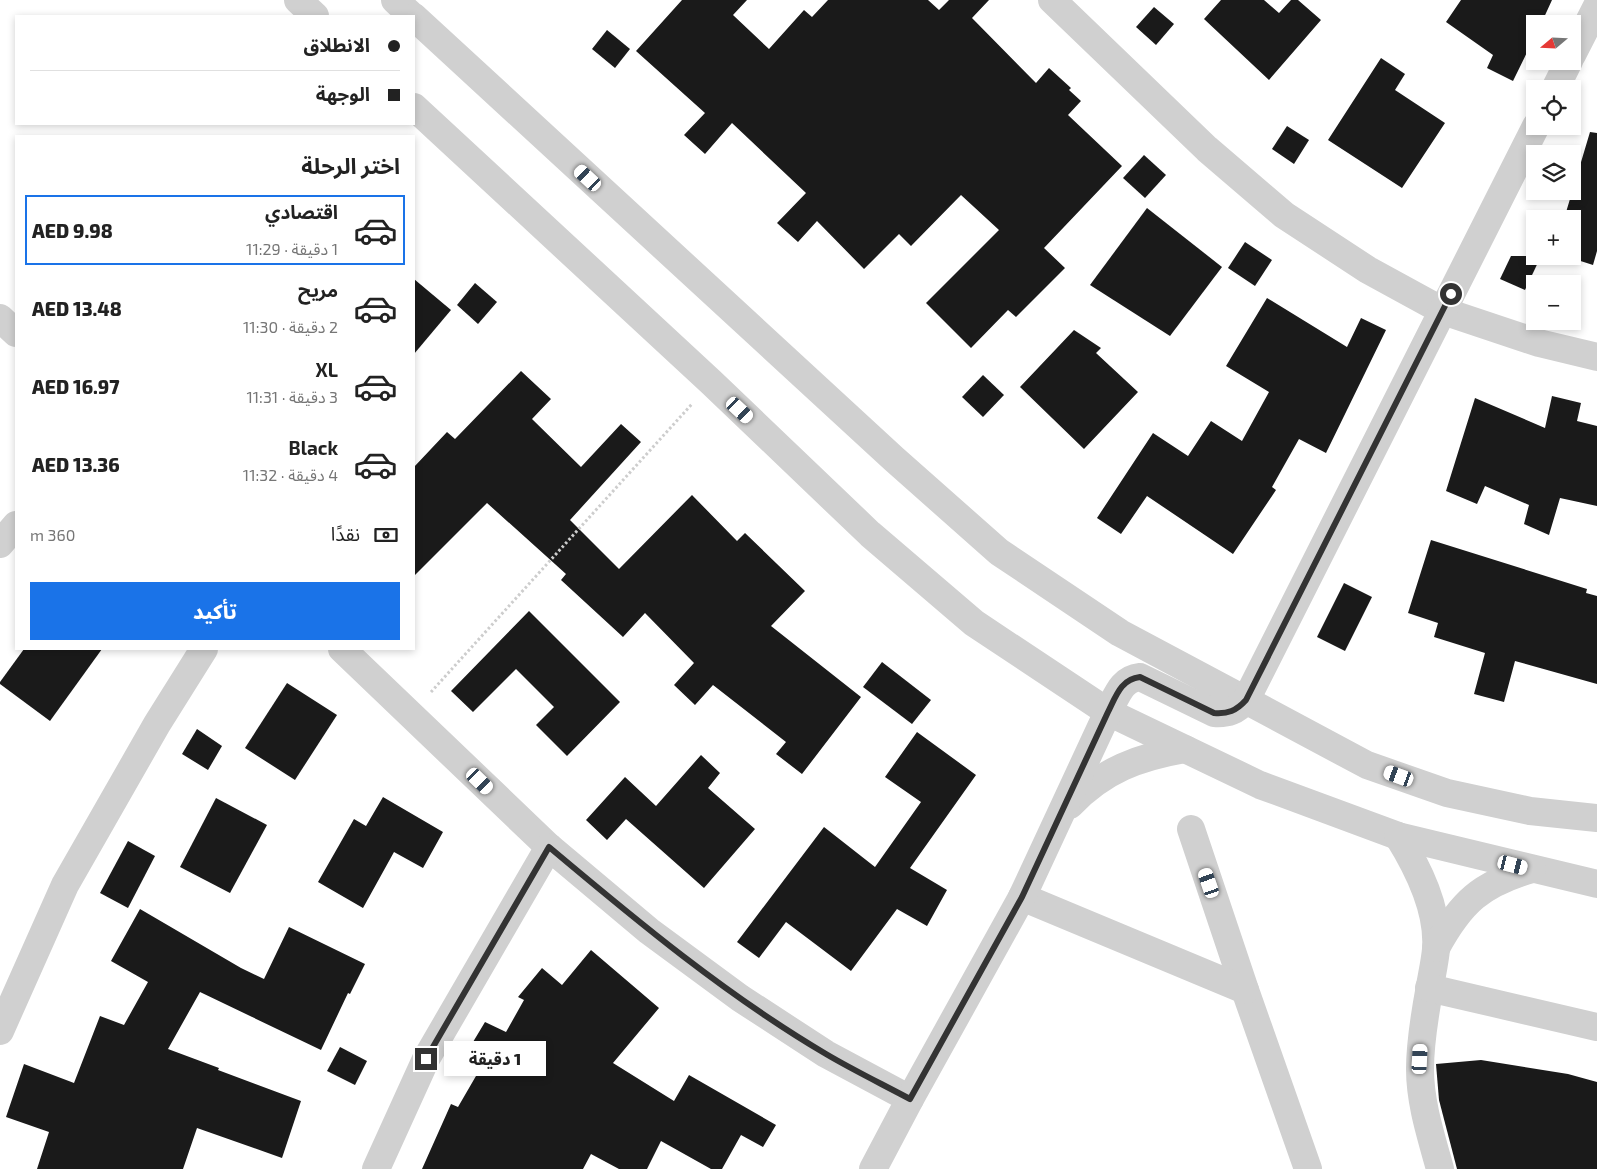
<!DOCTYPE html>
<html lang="ar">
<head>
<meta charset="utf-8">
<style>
	body { margin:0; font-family:"Exo 2","Noto Sans Arabic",sans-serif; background:#f2f2f2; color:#222; direction:rtl; height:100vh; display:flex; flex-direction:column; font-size:19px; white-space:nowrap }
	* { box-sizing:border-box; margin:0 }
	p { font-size:16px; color:#767676 }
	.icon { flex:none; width:28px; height:28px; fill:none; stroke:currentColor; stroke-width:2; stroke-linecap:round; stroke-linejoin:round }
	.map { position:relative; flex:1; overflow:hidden; direction:ltr }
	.panel { position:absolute; left:15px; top:135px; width:400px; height:515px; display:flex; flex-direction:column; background:#fff; border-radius:0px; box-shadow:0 2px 8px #0003; direction:rtl }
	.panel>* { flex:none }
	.top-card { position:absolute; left:15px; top:15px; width:400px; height:110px; border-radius:0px; box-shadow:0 2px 8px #0003; direction:rtl; display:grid; align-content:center; height:110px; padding:0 15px; background:#fff }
	.needle { width:32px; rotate:251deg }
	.fabs { position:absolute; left:1526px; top:15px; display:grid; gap:10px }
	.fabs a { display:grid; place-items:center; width:55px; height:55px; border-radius:0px; background:#fff; box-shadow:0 2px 8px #0003; font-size:25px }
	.end { position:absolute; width:22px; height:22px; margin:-11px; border:6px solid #333; background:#fff; box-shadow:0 0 0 2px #fff }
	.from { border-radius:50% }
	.bubble { position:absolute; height:35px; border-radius:0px; background:#fff; box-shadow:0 2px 8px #0003; font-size:16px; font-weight:800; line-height:35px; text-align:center; direction:rtl }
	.car { position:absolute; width:15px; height:30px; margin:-15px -8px; border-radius:6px; box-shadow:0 0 4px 1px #0007; background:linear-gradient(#fff 24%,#345 0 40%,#fff 0 76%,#345 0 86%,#fff 0) }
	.top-card b { display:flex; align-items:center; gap:18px; height:48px; font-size:19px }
	.top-card b+b { border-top:1px solid #e0e0e0 }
	.top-card i { width:12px; height:12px; background:#222 }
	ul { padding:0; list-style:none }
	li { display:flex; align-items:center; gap:15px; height:70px; margin:0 10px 8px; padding:0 5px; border:2px solid transparent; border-radius:0px }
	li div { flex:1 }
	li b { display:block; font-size:19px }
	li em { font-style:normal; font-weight:800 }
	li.current { border-color:#1a73e8 }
	li>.icon { width:45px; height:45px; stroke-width:1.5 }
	h2 { padding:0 15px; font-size:22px; line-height:60px }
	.pay { display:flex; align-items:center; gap:12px; height:55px; padding:0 15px; font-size:19px }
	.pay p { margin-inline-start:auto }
	.primary-button { display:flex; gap:10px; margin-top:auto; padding:10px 15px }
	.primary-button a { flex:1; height:58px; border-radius:0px; background:#1a73e8; color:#fff; font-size:20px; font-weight:800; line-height:58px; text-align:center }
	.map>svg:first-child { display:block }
	.building { fill:#1a1a1a }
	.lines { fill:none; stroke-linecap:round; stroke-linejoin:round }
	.path { stroke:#cdcdcd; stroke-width:3; stroke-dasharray:2.5 2.5; stroke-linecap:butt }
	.minor { stroke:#d0d0d0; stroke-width:28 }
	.route { stroke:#333; stroke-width:6 }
</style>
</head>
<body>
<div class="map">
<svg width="1597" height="1169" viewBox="0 0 1597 1169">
	<rect width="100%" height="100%" fill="#fff"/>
	<g class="building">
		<path d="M682 0H747L733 15 769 49 804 10 812 17 828 0H928L939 10 949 0H989L972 18 1036 83 1049 68 1071 88 1069 90 1081 101 1068 115 1122 166 1044 248 1065 268 1016 317 1008 310 971 348 926 303 999 230 961 195 911 246 899 234 864 269 817 221 798 242 777 223 806 193 732 123 705 154 684 135 705 113 636 51Z"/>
		<path d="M1221 0H1264L1279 13 1291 0H1298L1321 20 1269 80 1204 19Z"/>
		<path d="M1461 0H1552L1541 24H1535V36L1513 81 1487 68 1493 55 1446 22Z"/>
		<path d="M1154 7 1174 24 1156 45 1136 27Z"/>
		<path d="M607 30 630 49 615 68 592 49Z"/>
		<path d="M1381 58 1405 74 1395 90 1445 123 1402 188 1328 140Z"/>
		<path d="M1287 126 1309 140 1294 164 1272 149Z"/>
		<path d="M1590 132 1597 133V251L1593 265 1565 256H1572V219H1564Z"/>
		<path d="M1144 155 1166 175 1145 198 1123 178Z"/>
		<path d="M1147 208 1222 267 1170 336 1090 285Z"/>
		<path d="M1245 242 1272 260 1255 286 1228 268Z"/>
		<path d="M1511 256H1541L1525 290 1500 279Z"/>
		<path d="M414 279 451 310 414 354Z"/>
		<path d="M475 283 497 302 478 324 457 305Z"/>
		<path d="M1267 298 1347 347 1361 318 1386 330 1326 453 1299 439 1272 487 1276 490 1233 554 1147 496 1121 534 1097 518 1153 433 1188 456 1211 421 1242 441 1269 392 1226 366Z"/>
		<path d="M1074 330 1101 348 1096 353 1138 392 1084 449 1020 387Z"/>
		<path d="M521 371 551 399 532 419 581 467 621 424 641 442 570 520 619 569 692 495 737 541 745 533 805 591 771 626 861 697 802 774 776 754 786 742 713 685 695 705 674 685 694 663 645 613 623 637 561 580 566 574 487 503 414 576V467L447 432 455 439Z"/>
		<path d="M983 375 1004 395 983 417 962 397Z"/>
		<path d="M1552 396 1581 403 1577 421 1597 426V506L1560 498 1549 535 1524 524 1529 505 1485 486 1477 504 1446 491 1475 398 1545 428Z"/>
		<path d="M1431 540 1587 589 1586 593 1597 596V684L1515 661 1504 702 1474 694 1485 653 1434 637 1438 623 1408 613Z"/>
		<path d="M1344 583 1372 597 1345 651 1317 637Z"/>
		<path d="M529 611 620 702 567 756 536 725 554 707 516 669 473 712 451 691Z"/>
		<path d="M24 649H102L50 721 0 684V682Z"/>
		<path d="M882 662 931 700 912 724 863 687Z"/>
		<path d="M287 683 337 715 295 780 245 748Z"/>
		<path d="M197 729 222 746 208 770 182 754Z"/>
		<path d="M917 732 976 775 910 868 947 890 927 926 897 909 851 971 786 922 759 958 737 942 824 827 875 867 921 802 885 777Z"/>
		<path d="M701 755 720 773 708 788 755 829 704 888 626 819 607 840 586 820 625 777 656 806Z"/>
		<path d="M383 797 443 832 423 868 394 852 363 908 318 882 354 819 366 826Z"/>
		<path d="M216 798 267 825 230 893 180 867Z"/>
		<path d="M128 841 155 856 128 908 100 893Z"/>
		<path d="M140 909 241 968 264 979 289 927 365 964 350 994 348 993 321 1050 200 992 168 1049 219 1068 218 1070 301 1101 282 1158 197 1128 183 1169H37L49 1132 6 1117 24 1064 74 1083 100 1016 124 1025 148 982 111 961Z"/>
		<path d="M591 950 659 1008 613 1063 674 1101 689 1075 776 1125 763 1147 741 1135 722 1169H711L661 1141 647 1169H619L591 1154 583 1169H422L451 1104 458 1107 487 1057 470 1047 485 1022 506 1032 524 1000 518 997 542 968 562 985Z"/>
		<path d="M340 1047 367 1061 355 1085 327 1071Z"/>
		<path d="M1481 1060 1568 1074 1597 1082V1169H1457L1439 1100 1436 1064Z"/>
	</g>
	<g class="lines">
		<path class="path" d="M431 692 692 404"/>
		<g class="minor">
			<path d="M298 0 315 16"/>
			<path d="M395 0 412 16"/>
			<path d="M1052 0 1207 149 1284 215 1368 270 1443 311 1539 343 1597 357"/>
			<path d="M414 17 894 459 999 552 1120 633 1367 765 1447 793 1530 811 1597 818"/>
			<path d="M1572 55 1597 6"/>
			<path d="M1555 89 1569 61"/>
			<path d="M414 107 711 382 870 534 974 623 1108 712 1260 785 1398 836 1597 884"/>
			<path d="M0 318 16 333"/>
			<path d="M0 544 16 525"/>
			<path d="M342 649 549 847 649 931 740 998 826 1054 910 1099"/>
			<path d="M1070 805C1103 770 1139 757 1185 749"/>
			<path d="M1191 829 1245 990 1308 1169"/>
			<path d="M1398 836C1418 868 1439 909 1436 949 1435 961 1432 974 1430 986 1425 1013 1420 1042 1420 1069 1420 1103 1431 1136 1440 1169"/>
			<path d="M1022 897 1245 990"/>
			<path d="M1436 948C1461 902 1481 884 1532 869"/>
			<path d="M1429 988 1597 1027"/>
			<path d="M0 1031 65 885 157 724 204 649"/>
			<path d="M376 1169 426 1059 549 847"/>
			<path d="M873 1169 910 1099 1022 897 1108 712C1117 696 1121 679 1140 677L1214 713C1228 714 1236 711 1246 700L1536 126"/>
		</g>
	</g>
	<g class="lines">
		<path class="route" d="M426 1059 549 847C637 921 726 995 826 1054 853 1070 882 1084 910 1099L1022 897 1108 712C1116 696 1121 679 1140 677L1214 713C1228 714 1236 711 1246 700L1451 294"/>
	</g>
</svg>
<div class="fabs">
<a><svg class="needle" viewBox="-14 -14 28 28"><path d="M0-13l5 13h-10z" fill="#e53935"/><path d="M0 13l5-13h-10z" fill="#767676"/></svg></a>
<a><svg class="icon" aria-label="locate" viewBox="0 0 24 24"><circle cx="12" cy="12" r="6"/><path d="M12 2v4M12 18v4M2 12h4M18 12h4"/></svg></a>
<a><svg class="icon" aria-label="layers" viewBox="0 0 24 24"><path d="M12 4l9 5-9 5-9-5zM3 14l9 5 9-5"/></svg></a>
<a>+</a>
<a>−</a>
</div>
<i class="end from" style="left:1451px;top:294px"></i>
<i class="end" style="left:426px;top:1059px"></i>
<div class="bubble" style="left:444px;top:1041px;width:102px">1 دقيقة</div>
<i class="car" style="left:588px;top:178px;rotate:313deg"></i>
<i class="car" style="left:740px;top:410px;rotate:133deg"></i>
<i class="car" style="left:1399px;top:776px;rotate:290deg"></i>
<i class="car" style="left:480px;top:781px;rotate:134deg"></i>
<i class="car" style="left:1513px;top:865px;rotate:104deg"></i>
<i class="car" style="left:1209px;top:883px;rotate:341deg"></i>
<i class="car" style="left:1420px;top:1059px;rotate:3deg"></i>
<div class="top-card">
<b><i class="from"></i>الانطلاق</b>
<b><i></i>الوجهة</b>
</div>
<section class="panel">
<h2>اختر الرحلة</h2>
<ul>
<li class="current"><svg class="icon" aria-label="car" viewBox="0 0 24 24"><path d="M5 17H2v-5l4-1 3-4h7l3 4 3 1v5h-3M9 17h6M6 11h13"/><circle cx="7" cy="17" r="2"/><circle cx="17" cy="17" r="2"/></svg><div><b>اقتصادي</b><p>1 دقيقة · 11:29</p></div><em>AED 9.98</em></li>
<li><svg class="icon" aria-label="car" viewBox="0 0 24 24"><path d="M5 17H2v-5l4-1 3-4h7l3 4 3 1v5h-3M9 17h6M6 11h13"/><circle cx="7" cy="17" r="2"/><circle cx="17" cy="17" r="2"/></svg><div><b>مريح</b><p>2 دقيقة · 11:30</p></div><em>AED 13.48</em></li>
<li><svg class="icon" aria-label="car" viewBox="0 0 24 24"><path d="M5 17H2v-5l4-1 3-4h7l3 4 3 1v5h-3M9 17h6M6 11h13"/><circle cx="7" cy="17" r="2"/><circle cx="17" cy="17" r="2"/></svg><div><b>XL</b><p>3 دقيقة · 11:31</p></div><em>AED 16.97</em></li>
<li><svg class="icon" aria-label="car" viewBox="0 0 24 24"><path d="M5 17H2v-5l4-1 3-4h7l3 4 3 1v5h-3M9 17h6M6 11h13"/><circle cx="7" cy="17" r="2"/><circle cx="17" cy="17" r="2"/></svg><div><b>Black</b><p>4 دقيقة · 11:32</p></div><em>AED 13.36</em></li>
</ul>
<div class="pay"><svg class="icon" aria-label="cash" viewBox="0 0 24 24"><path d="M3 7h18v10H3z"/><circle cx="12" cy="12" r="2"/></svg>نقدًا<p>360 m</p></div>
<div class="primary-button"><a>تأكيد</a></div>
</section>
</div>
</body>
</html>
